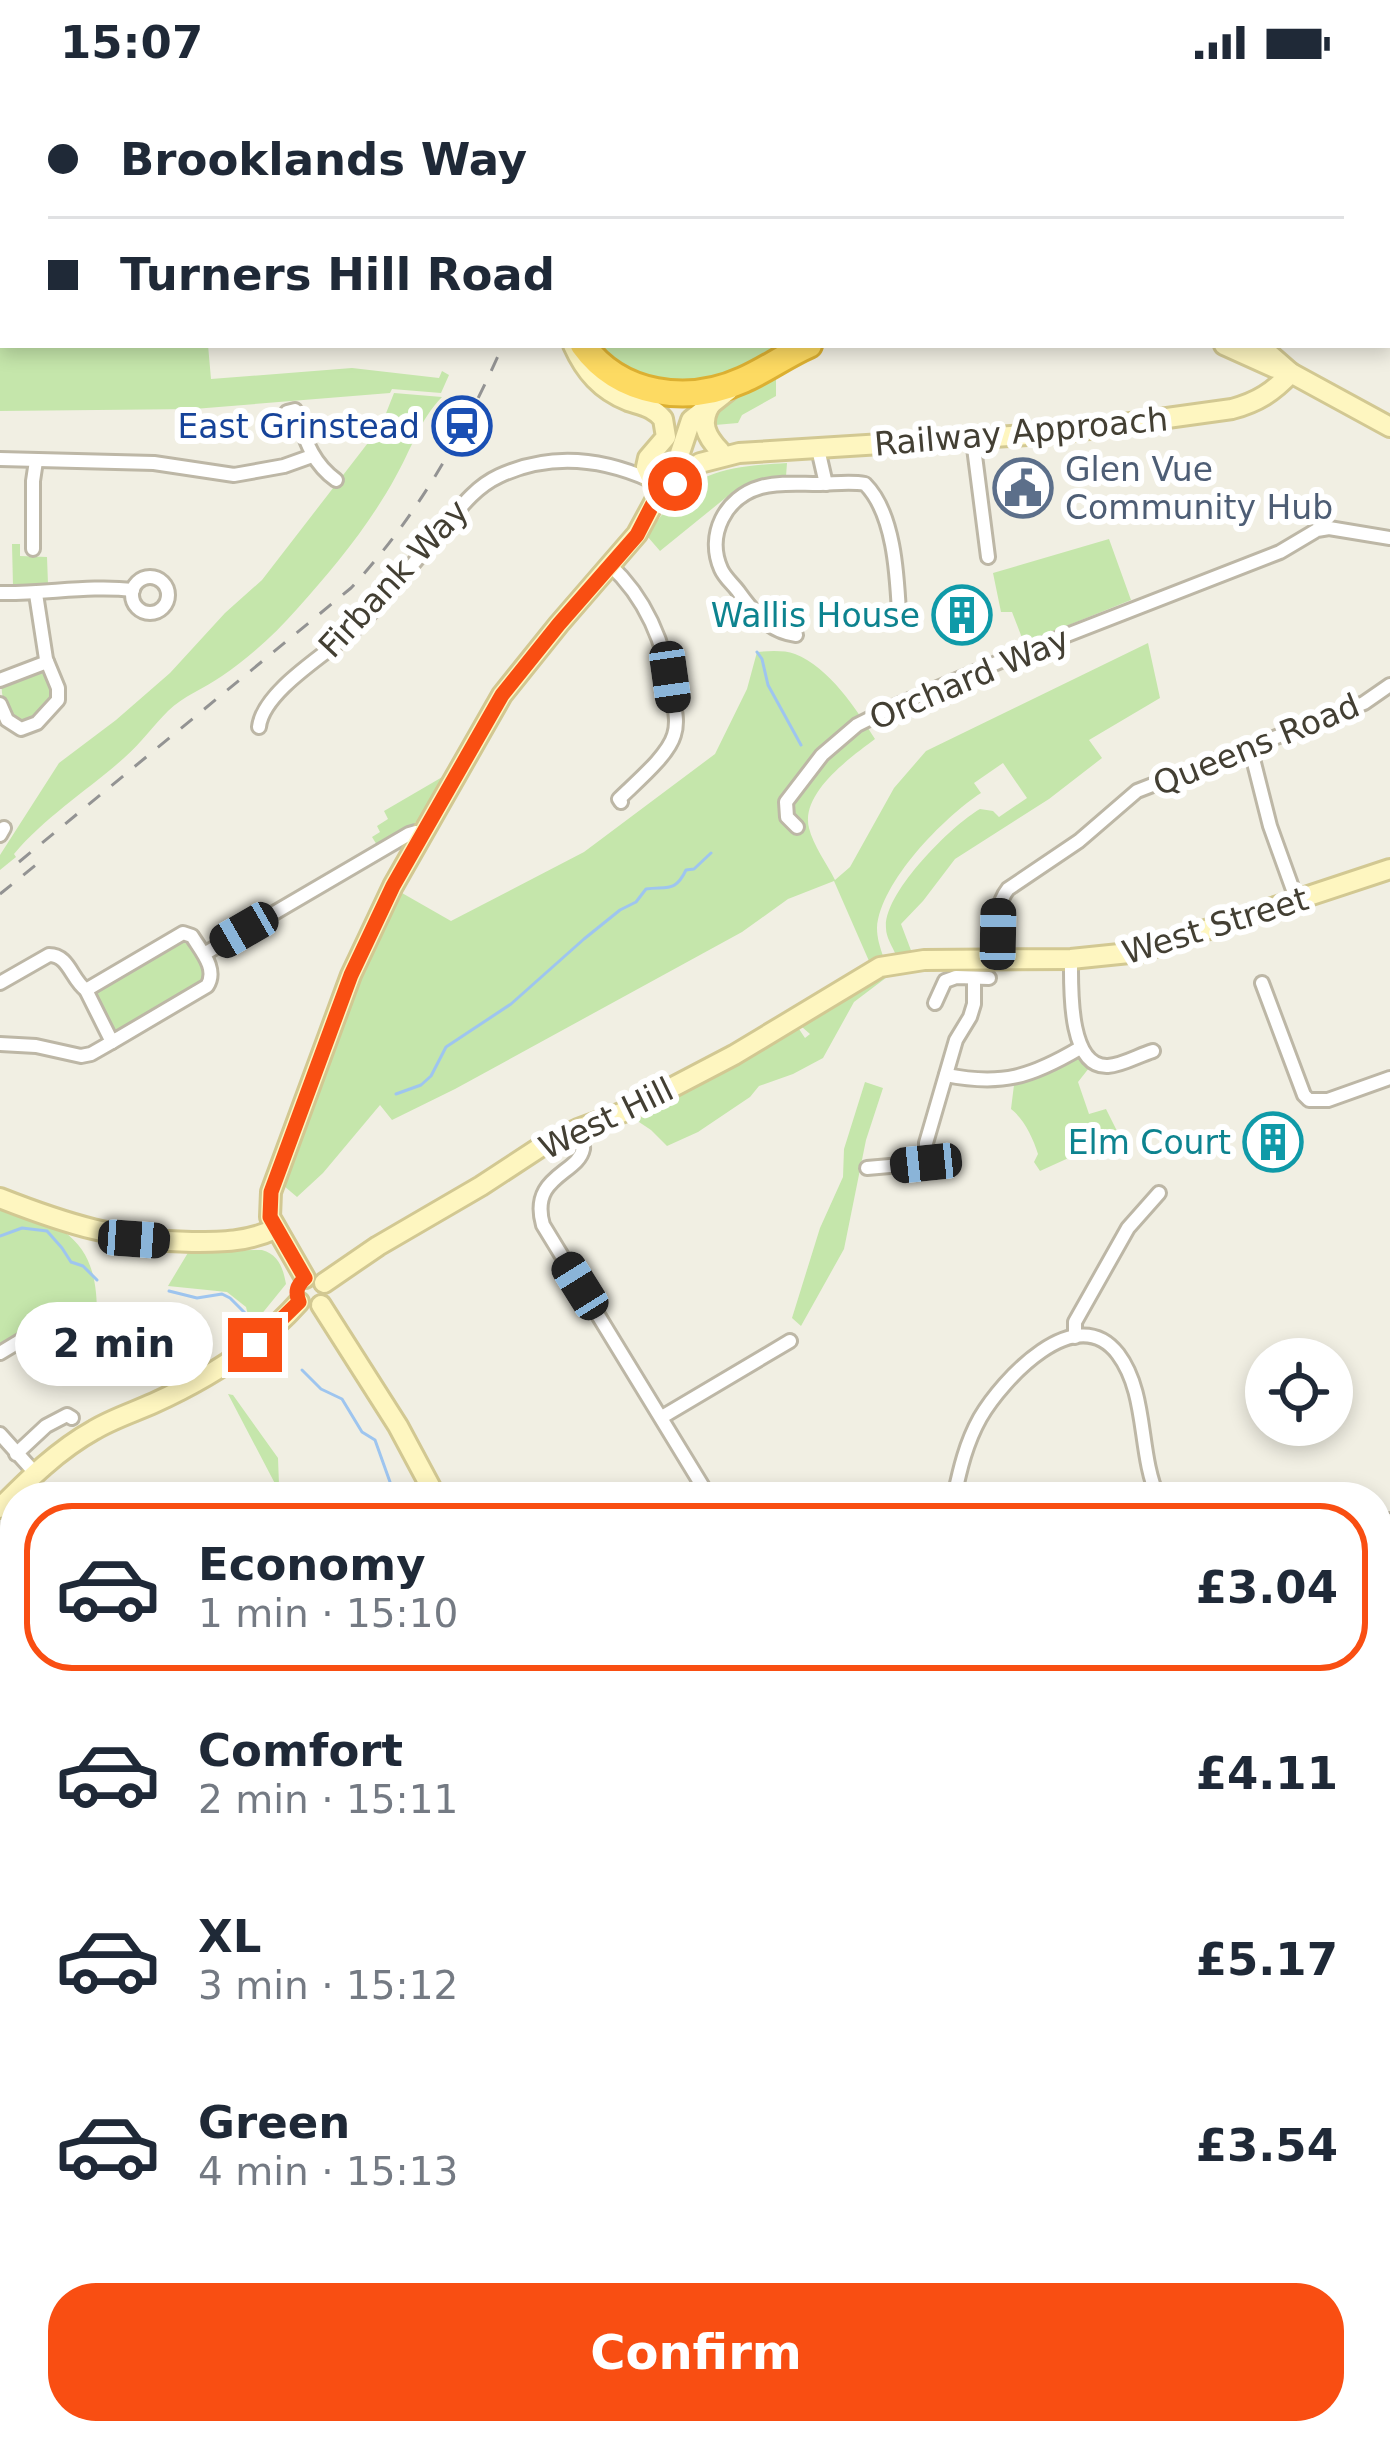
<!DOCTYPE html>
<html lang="en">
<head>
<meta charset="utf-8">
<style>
	body { margin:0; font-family:"DejaVu Sans",sans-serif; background:#f6f6f7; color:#1f2937; height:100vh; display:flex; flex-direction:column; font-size:45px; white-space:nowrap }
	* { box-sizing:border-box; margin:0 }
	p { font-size:39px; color:#747a83 }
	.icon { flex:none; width:66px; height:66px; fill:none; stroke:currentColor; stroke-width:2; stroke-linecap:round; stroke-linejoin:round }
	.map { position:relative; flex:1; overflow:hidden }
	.panel { position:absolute; left:0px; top:1398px; width:1392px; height:963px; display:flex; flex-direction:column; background:#fff; border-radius:48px 48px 0 0; box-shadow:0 6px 18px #0003 }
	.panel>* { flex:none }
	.hud { position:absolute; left:0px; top:0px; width:1392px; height:264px; box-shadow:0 6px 18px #0003; display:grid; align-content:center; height:264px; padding:0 48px; background:#fff }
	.controls { position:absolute; left:1245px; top:1254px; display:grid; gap:24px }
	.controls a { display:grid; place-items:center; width:108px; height:108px; border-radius:50%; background:#fff; box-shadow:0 6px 18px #0003; font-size:60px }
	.end { position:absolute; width:54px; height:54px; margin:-27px; border:15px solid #f94e12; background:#fff; box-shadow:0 0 0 6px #fff }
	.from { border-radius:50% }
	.bubble { position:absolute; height:84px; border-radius:42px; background:#fff; box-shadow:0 6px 18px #0003; font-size:39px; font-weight:700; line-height:84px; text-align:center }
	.car { position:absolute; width:36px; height:72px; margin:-36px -18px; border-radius:15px; box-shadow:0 0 9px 3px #0007; background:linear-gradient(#222 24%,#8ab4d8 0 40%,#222 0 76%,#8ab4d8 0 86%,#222 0) }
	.hud b { display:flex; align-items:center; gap:42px; height:114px; font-size:45px }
	.hud b+b { border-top:3px solid #e0e1e3 }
	.hud i { width:30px; height:30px; background:#1f2937 }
	ul { padding:21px 0 0; list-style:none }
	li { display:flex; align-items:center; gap:36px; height:168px; margin:0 24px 18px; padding:0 24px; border:6px solid transparent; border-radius:48px }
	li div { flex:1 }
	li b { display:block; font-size:45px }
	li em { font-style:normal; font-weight:700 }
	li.active { border-color:#f94e12 }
	li>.icon { width:108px; height:108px; stroke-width:1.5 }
	.button { display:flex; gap:24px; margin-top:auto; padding:24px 48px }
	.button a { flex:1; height:138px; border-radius:48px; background:#f94e12; color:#fff; font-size:48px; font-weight:700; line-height:138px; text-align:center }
	.status { display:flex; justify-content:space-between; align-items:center; height:84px; padding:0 60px; background:#fff; direction:ltr }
	.status svg { height:33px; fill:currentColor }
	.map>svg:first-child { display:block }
	.green { fill:#c5e6ab }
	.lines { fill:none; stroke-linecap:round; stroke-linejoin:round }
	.stream { stroke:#9ec5ef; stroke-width:3 }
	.street-casing { stroke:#bdb7a6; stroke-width:18 }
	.secondary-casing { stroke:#d2c892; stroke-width:24 }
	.highway-casing { stroke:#dcb032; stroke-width:30 }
	.street { stroke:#fff; stroke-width:12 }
	.secondary { stroke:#fef6c0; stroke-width:18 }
	.highway { stroke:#fdda62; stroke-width:24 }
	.rail { stroke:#939393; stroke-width:3; stroke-dasharray:15 15; stroke-linecap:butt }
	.route { stroke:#f94e12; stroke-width:15 }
	.labels { text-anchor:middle; stroke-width:12; stroke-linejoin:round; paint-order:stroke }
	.transit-label { font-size:33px; fill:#164399; stroke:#fff; text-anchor:end }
	.street-label { font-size:33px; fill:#433f33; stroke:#fff }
	.service-label { font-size:33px; fill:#4e5e75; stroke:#fff; text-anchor:start }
	.culture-label { font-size:33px; fill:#0d838f; stroke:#fff; text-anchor:end }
</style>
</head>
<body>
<div class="status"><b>15:07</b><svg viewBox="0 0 49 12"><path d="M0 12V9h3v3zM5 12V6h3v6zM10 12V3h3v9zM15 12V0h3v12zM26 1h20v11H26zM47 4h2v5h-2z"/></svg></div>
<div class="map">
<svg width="1390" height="2359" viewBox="0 0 1390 2359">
	<rect width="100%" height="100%" fill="#f1efe3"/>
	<g class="green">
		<path d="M3 236V261H208L211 295 352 284 439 294 442 287 449 291 441 309 392 305 390 309 194 325 0 327V237Z"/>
		<path d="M593 261H793L722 297 651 302Z"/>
		<path d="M769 291 776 293V312L742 331 738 339 715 341 717 323Z"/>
		<path d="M394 309 442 313C420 335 411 366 396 392 370 440 334 484 297 525 276 549 249 574 222 592 205 604 183 612 168 627 153 642 141 659 124 674 88 706 45 733 14 770L16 773 0 786V771L59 679 116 636 170 589 225 529 262 496 381 342Z"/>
		<path d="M787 379 786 392 750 398 734 407 660 467 647 452C688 389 715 383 787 379Z"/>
		<path d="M1109 455 1131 516 1024 559 1012 528H1001L993 489Z"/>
		<path d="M12 460H20V472L47 473 48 500 13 502Z"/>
		<path d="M1148 559 1160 614 1089 656 1102 674 1049 715 955 775 923 817 901 840 912 869 896 871C892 862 886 853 886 844 883 809 952 741 980 725L993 727 999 733 1027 714 1003 679 974 699 981 709C944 733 880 798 877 844 877 854 880 863 883 872L869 877 834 797 788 815 742 848 455 1005 392 1036 380 1021 323 1089 297 1113 284 1102 359 896 402 809 451 837 584 768 715 670 747 605 757 568C769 567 784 566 795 570 829 583 857 626 875 655 851 673 800 709 809 744 813 761 827 780 835 796L850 783 894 704 926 667Z"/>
		<path d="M37 587 48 592 54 613 33 636 17 638C7 628 0 613 2 599Z"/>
		<path d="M444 692 420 736 377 761 372 753 380 748 377 742 388 735 384 727Z"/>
		<path d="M177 858C195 858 198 871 206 885L201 901 117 948 113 947 96 915 97 906Z"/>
		<path d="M891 890 854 918 823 974 793 990 759 1002 750 1013 698 1048 667 1062 651 1046 636 1036 799 945 805 954 810 950 802 943C829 925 859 898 891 890Z"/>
		<path d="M1072 974H1079L1089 984 1078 998 1089 1030 1106 1025 1119 1051 1040 1087 1034 1078 1038 1070C1033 1054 1024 1035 1011 1025L1014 1001 1051 987Z"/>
		<path d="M865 998 883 1004 866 1056 844 1165 801 1242 792 1234 820 1144 843 1093 844 1065Z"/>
		<path d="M0 1125C18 1132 49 1137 63 1147 93 1168 97 1199 97 1232L73 1231 43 1222 41 1238 47 1245 25 1254 0 1269Z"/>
		<path d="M262 1166C279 1171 283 1184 286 1200L256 1237V1243H251L246 1223 227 1208 168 1202 189 1167Z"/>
		<path d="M228 1310 233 1311 278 1374 279 1401 286 1413H282Z"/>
		<path d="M0 2049 15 2052V2323L0 2326Z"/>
	</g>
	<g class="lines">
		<g class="stream">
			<path d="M757 568 762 575 768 601 801 661"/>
			<path d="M396 1010 421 1001 431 992 446 963 511 920 584 855 620 826 636 818 646 805C667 802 675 809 686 786L694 785 711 769"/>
			<path d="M0 1152 22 1144 47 1147 62 1164 71 1178 83 1182 97 1196"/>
			<path d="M169 1207 197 1214 222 1210 230 1214 245 1229 249 1243"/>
			<path d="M302 1286 321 1305 342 1315 362 1348 375 1356 390 1398 389 1413"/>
			<path d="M895 2346 900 2359"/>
		</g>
		<g class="street-casing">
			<g id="street">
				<path d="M16 0 18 3"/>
				<path d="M255 0V3"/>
				<path d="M466 0V3"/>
				<path d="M946 3 950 0"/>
				<path d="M0 37 3 36"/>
				<path d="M0 163H3"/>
				<path d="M287 328 295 326C305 354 311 378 336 396"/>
				<path d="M973 356 988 473"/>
				<path d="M818 365 826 400"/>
				<path d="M0 375 154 379 234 391 284 382 312 372"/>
				<path d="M33 465V397L36 377"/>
				<path d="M610 481C648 516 666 564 673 614 675 626 678 639 674 651 668 672 635 699 619 715L621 718"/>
				<circle cx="150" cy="511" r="18"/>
				<path d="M0 509C45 510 89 501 133 506"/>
				<path d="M796 551C769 548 753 528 738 507 732 499 725 494 721 485 706 451 725 413 761 403 779 398 799 400 818 400 833 400 849 397 865 400 894 429 897 490 899 529"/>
				<path d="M0 596 47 578"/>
				<path d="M0 620 7 636 21 645 37 639 58 616V604L46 575 36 510"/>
				<path d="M259 643C263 607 328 569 354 546 385 517 411 481 439 449 457 428 473 404 499 392 549 369 601 374 650 396"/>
				<path d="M1250 663 1270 742 1297 817"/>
				<path d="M797 743 787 733 786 718 822 671 857 641 893 623 1008 574 1280 468 1317 446 1329 444 1390 454"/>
				<path d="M0 751 4 744"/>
				<path d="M183 849 192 852C201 867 218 885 207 902L112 958 86 906Z"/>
				<path d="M204 870 409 750 416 748 423 750"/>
				<path d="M997 874C998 851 993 824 1008 805L1079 757 1137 707 1364 619 1390 601"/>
				<path d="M1071 875C1071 902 1068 984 1108 982 1123 981 1139 971 1153 967"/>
				<path d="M0 899 49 871C69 871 71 895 86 906"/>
				<path d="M1262 899 1304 1011 1309 1016H1328L1390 994"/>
				<path d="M935 919 945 897 956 893 989 894"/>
				<path d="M0 960 36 962 81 972 91 970 112 958"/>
				<path d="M946 991C1002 1002 1031 993 1080 964"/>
				<path d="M578 1045C580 1051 584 1059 583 1065 578 1090 529 1092 543 1141L703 1403"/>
				<path d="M926 1079V1059L956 956 970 933 974 920V894"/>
				<path d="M867 1084 947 1077"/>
				<path d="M1075 1253V1238L1128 1144 1159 1109"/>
				<path d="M0 1269 25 1254"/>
				<path d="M662 1333 790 1257"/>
				<path d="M0 1350 35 1389"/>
				<path d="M16 1370 46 1342 67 1331 72 1334"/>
				<path d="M954 1413C960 1385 966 1359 980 1334 1002 1296 1076 1215 1118 1270 1148 1310 1138 1369 1158 1413"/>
				<path d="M1377 1441 1390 1436"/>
				<path d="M1377 1699 1390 1701"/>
				<path d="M951 2346 984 2359"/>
			</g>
		</g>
		<g class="secondary-casing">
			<g id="secondary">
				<path d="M573 261C585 288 601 306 628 317 643 322 653 323 663 335L666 353 648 374 646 383 652 396 663 402 675 400 700 379 739 369 1059 349 1232 325C1258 318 1273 308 1291 289"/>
				<path d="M1224 261 1275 284"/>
				<path d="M1259 261 1291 289 1390 343"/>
				<path d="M711 320C699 339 706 352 720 367"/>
				<path d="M680 369 691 336 729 306"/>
				<path d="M0 1114C66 1140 121 1157 192 1158 222 1158 247 1158 275 1145"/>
				<path d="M305 1194 270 1133 271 1108 351 891 393 802 502 611 559 540 637 450 663 402"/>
				<path d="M324 1199 378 1162 481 1102 539 1064 578 1045 629 1026 734 971 880 883 924 876 1071 875 1139 868 1390 785"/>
				<path d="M321 1221 398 1342 436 1413"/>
				<path d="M0 1424C29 1395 58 1366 94 1346 112 1335 134 1328 154 1319 209 1294 259 1263 299 1218"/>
				<path d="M1377 1882 1390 1886"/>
				<path d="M1377 2253 1390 2211"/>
				<path d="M1340 2359 1345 2346"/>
			</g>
		</g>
		<g class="highway-casing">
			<g id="highway">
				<path d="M974 0 977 3"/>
				<path d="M650 3 651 0"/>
				<path d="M1389 155H1390"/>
				<path d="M583 261C620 312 688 321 743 296 766 286 786 271 809 261"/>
			</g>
		</g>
		<use href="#street" class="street"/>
		<use href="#secondary" class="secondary"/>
		<use href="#highway" class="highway"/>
		<g class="rail">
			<path d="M599 3 601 0"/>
			<path d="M19 778 351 504C417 433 464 349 503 261"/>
			<path d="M0 810 42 776"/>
		</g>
	</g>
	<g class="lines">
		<path class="route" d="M255 1261 299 1218C295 1207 297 1202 305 1194L270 1133 271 1108 351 891 393 802 502 611 559 540 637 451 662 402 675 400"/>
	</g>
	<defs>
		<g id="station-ring" transform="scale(3)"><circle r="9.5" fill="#fff" stroke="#1a4fb4" stroke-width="1.5"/><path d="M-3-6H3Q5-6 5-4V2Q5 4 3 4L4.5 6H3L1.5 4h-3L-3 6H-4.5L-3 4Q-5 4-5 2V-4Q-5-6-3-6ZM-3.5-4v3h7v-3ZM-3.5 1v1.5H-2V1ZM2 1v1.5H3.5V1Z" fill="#1a4fb4"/></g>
		<g id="civic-ring" transform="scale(3)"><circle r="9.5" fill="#fff" stroke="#5c6f8a" stroke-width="1.5"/><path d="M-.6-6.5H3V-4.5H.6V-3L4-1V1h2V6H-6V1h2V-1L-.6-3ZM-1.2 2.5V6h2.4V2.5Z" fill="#5c6f8a"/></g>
		<g id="building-ring" transform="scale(3)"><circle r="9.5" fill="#fff" stroke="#0f9aa8" stroke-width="1.5"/><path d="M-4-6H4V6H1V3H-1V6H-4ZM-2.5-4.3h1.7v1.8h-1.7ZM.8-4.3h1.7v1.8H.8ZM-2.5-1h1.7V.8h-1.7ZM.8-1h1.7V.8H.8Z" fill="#0f9aa8"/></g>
	</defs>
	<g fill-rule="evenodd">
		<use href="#station-ring" x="462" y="342"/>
		<use href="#civic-ring" x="1023" y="404"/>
		<use href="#building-ring" x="962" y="531"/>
		<use href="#building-ring" x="1273" y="1058"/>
	</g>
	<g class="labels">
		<g class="transit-label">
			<text x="420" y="354">East Grinstead</text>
		</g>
		<g class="street-label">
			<text transform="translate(1021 347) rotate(-5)" y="12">Railway Approach</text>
			<text transform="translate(393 494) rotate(-47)" y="12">Firbank Way</text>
			<text transform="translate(969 594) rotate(-23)" y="12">Orchard Way</text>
			<text transform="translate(1256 660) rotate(-22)" y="12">Queens Road</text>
			<text transform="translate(1215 841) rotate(-17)" y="12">West Street</text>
			<text transform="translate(606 1034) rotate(-26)" y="12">West Hill</text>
		</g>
		<g class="service-label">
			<text x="1065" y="397">Glen Vue<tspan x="1065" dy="38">Community Hub</tspan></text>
		</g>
		<g class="culture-label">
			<text x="920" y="543">Wallis House</text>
			<text x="1231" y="1070">Elm Court</text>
		</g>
	</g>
</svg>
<div class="controls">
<a><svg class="icon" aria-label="locate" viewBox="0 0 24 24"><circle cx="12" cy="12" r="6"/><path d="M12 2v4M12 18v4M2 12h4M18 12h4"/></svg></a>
</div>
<i class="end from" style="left:675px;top:400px"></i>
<i class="end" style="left:255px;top:1261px"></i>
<div class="bubble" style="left:15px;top:1218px;width:198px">2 min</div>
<i class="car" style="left:670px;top:593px;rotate:172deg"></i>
<i class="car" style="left:244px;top:846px;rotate:240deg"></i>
<i class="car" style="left:998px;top:850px;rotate:1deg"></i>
<i class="car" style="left:926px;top:1079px;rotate:264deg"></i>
<i class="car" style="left:134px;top:1155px;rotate:94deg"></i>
<i class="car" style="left:580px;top:1202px;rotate:328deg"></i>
<div class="hud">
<b><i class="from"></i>Brooklands Way</b>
<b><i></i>Turners Hill Road</b>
</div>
<section class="panel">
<ul>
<li class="active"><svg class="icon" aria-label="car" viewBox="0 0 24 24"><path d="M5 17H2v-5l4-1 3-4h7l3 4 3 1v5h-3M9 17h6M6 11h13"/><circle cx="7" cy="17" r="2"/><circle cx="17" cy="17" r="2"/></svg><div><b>Economy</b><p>1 min · 15:10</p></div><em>£3.04</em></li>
<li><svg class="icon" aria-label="car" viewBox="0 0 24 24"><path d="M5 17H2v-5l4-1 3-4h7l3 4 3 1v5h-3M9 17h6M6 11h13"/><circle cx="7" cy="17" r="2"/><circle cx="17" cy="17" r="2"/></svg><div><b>Comfort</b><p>2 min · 15:11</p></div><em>£4.11</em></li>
<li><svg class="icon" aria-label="car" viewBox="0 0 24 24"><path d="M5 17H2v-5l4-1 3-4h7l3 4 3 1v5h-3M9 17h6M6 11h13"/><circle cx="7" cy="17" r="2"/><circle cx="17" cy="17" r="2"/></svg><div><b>XL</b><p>3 min · 15:12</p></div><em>£5.17</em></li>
<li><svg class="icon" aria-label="car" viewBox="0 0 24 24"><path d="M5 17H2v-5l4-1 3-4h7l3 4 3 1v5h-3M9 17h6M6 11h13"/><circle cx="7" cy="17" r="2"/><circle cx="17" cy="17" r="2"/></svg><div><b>Green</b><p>4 min · 15:13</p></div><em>£3.54</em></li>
</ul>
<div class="button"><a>Confirm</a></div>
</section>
</div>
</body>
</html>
